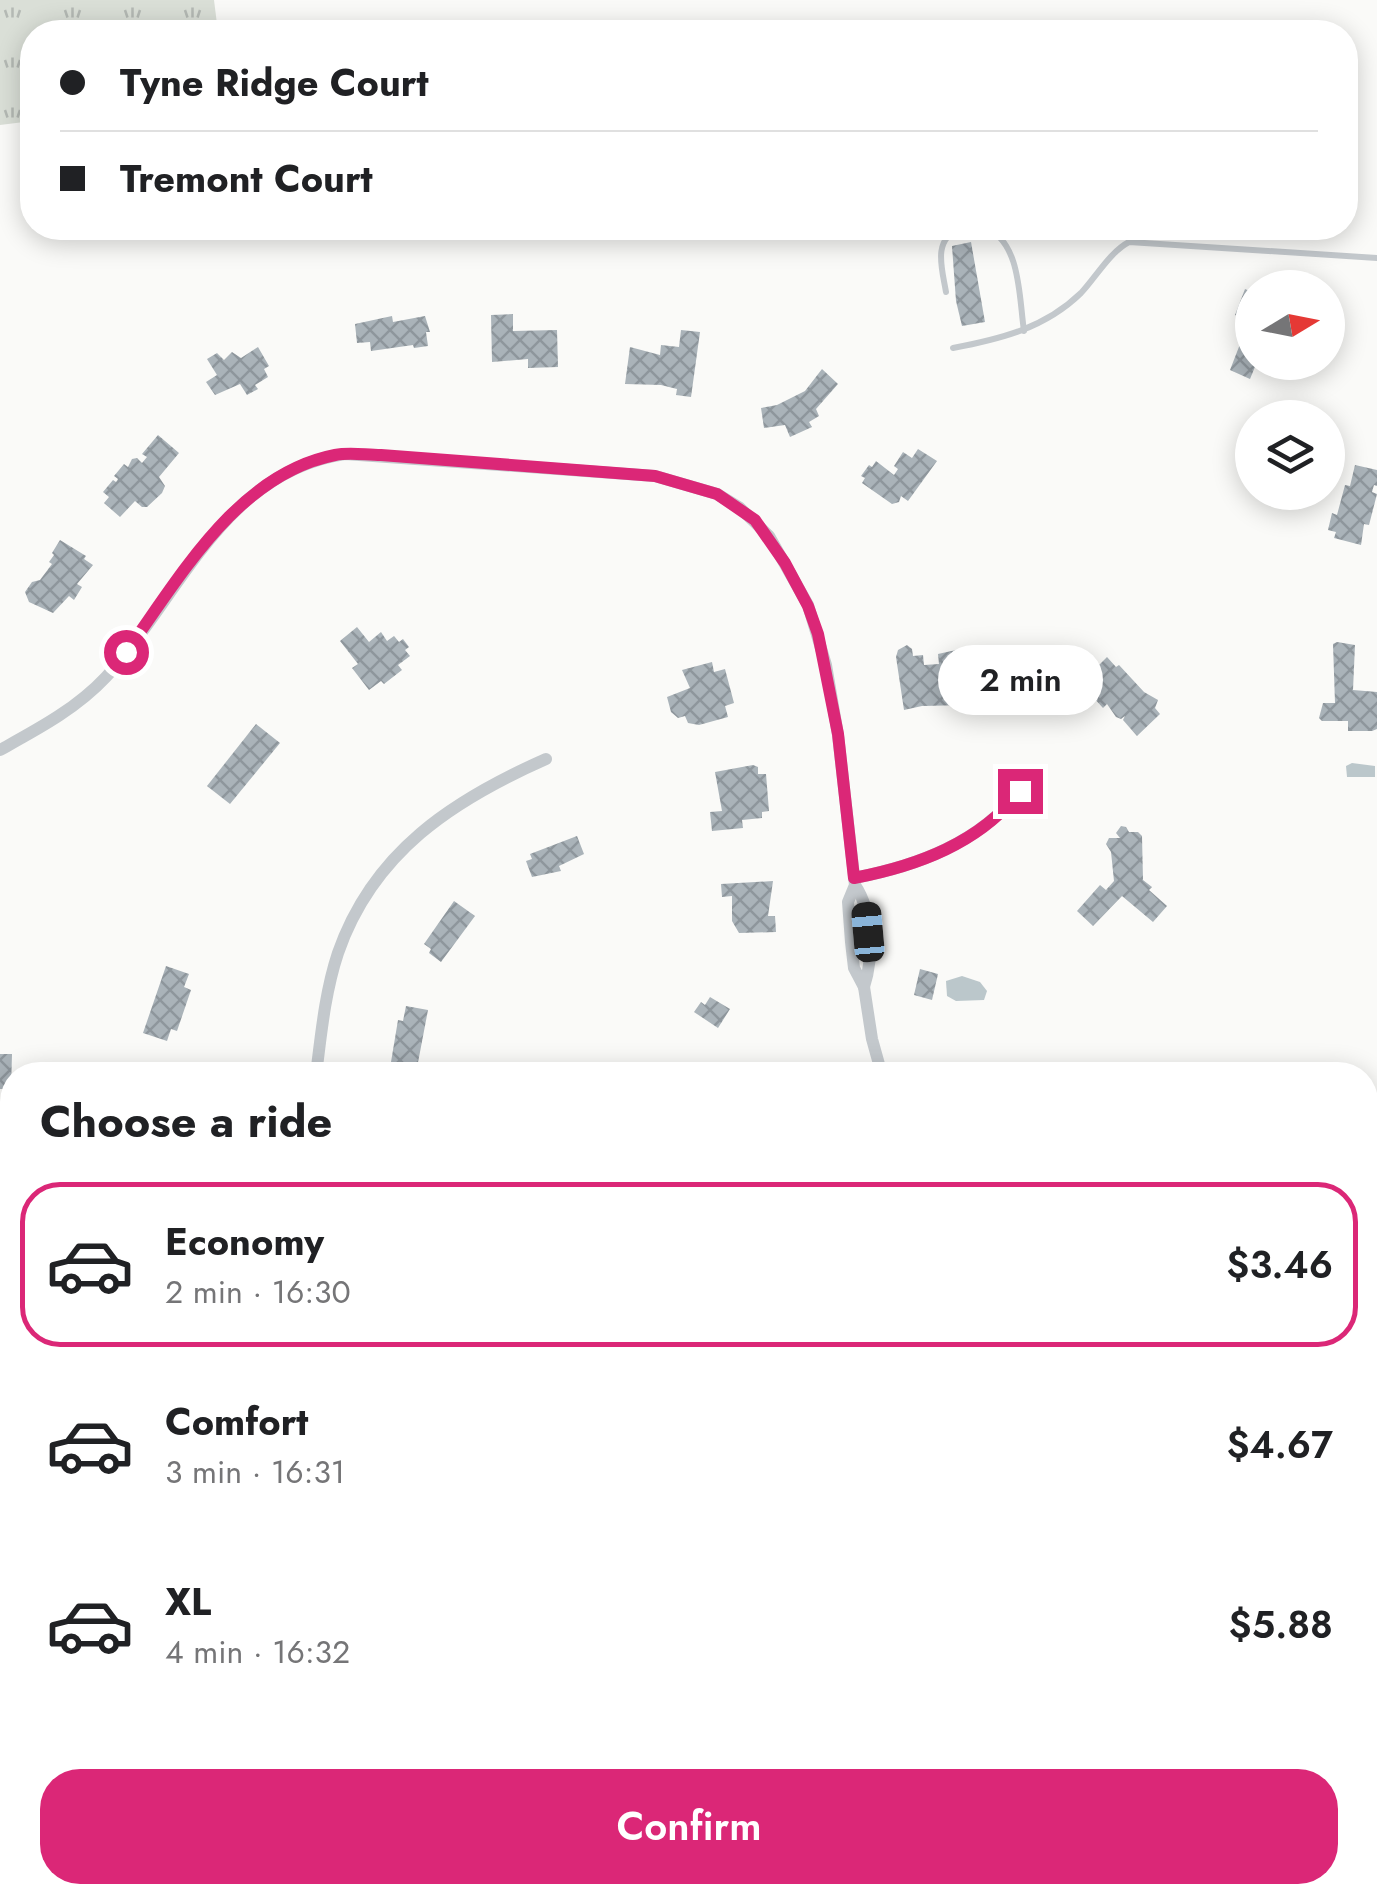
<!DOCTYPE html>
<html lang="en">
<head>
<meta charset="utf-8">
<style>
	body { margin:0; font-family:Jost,sans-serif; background:#f2f2f2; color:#202124; height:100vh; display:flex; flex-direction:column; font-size:38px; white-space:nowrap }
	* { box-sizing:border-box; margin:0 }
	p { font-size:32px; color:#757577 }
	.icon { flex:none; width:55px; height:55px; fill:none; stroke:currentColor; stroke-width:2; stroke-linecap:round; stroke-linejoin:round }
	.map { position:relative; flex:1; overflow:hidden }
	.details { position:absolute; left:0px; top:1062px; width:1378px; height:842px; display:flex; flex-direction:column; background:#fff; border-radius:40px 40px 0 0; box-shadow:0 5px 25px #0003 }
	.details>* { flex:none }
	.hud { position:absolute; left:20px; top:20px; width:1338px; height:220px; border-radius:40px; box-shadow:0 5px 25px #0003; display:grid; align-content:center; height:220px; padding:0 40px; background:#fff }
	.needle { width:65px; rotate:80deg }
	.tools { position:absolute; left:1235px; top:270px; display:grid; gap:20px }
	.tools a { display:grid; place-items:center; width:110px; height:110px; border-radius:50%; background:#fff; box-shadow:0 5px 25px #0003; font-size:50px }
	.end { position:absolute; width:45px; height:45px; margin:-22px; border:12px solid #db2777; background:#fff; box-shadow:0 0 0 5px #fff }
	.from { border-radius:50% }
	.bubble { position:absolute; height:70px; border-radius:35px; background:#fff; box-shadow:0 5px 25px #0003; font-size:32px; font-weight:600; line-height:70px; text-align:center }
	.car { position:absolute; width:30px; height:60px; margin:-30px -15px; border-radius:12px; box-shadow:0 0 8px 2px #0007; background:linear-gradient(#222 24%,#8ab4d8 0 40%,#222 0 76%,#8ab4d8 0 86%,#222 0) }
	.hud b { display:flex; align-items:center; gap:35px; height:95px; font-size:38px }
	.hud b+b { border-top:2px solid #e0e0e0 }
	.hud i { width:25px; height:25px; background:#202124 }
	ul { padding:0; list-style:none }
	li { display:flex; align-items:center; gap:30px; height:165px; margin:0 20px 15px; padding:0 20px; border:5px solid transparent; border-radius:40px }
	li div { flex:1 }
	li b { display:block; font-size:38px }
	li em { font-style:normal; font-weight:600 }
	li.on { border-color:#db2777 }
	li>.icon { width:90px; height:90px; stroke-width:1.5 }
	h2 { padding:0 40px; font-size:45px; line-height:120px }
	.action { display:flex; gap:20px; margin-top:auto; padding:20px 40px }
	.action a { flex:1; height:115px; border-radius:40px; background:#db2777; color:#fff; font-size:40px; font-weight:600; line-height:115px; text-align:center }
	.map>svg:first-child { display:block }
	.park { fill:url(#park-tufts) }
	.water { fill:#bbc7cb }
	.building { fill:url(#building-cross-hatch) }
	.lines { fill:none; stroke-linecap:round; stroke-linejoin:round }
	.lane { stroke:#c3c8cc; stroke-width:6 }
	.street { stroke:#c3c8cc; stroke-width:12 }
	.route { stroke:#db2777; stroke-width:12 }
</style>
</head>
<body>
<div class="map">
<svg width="1377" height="1903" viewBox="0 0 1377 1903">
	<defs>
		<pattern id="park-tufts" width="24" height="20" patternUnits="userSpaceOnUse" patternTransform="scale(2.5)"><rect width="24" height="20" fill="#dadfd7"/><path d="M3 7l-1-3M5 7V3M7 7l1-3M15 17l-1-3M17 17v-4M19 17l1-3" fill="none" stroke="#b4b9b4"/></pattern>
		<pattern id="building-cross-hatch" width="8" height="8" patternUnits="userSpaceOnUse" patternTransform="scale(2.5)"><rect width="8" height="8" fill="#aab3b9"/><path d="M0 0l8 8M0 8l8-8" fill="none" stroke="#8e969c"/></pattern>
	</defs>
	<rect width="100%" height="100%" fill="#fafaf8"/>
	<path class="park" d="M0 0H214L218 32H32V121L0 125Z"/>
	<g class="water">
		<path d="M1352 763 1375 766V777H1347L1346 766Z"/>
		<path d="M962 976 980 982 987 991 984 1000 956 1001 947 996 946 981Z"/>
	</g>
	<g class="building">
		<path d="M971 242 985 322 962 326 956 301 952 246Z"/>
		<path d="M1245 289 1252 292V362H1257L1250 379 1230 370 1249 321 1235 315Z"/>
		<path d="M513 314V331L557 330 558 367 528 368V359L492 362 491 315Z"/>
		<path d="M392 316 393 322 425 316 430 332H426L428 346 414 348 413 345 371 351 370 342 357 343 355 324Z"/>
		<path d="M681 330 700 332 691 397 676 395 677 389 661 385 625 384 630 347 660 355 661 345 679 347Z"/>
		<path d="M258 347 269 366 264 369 268 377 255 385 258 389 247 395 240 384 215 395 206 382 217 375 207 359 217 353 224 360 232 352 241 358Z"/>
		<path d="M822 369 838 384 816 409 819 416 809 422 812 427 790 437 785 425 764 428 761 408 777 405 805 391Z"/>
		<path d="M158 435 179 453 159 477 165 486 162 493 147 507H142L135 501 120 517 104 503 109 497 103 492 113 480 116 482 118 479 114 476 124 464 128 467 132 459 137 458 142 463 147 457 142 454Z"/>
		<path d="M918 449 937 461 908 501 901 496 899 502 892 504 862 483 865 478 861 476 869 465 872 467 876 461 894 475 898 469 894 466 903 452 912 458Z"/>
		<path d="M1355 465 1377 470V486L1374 485 1372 492 1377 494 1369 525 1364 524 1361 545 1334 538 1336 532 1328 530 1332 513 1337 515 1345 485 1350 486Z"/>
		<path d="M60 540 86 556 84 559 93 565 77 584 82 587 74 600 69 596 53 613 29 602 25 592 32 582 40 580 52 564 49 562 54 555 52 553Z"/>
		<path d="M357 627 369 642 381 632 387 641 394 636 399 642 403 639 409 647 405 650 410 656 398 665 402 670 384 684 381 681 369 690 352 668 358 664 340 641Z"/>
		<path d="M1337 642 1355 645 1353 690 1377 692V729L1372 731H1348V721H1322L1319 718 1323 703H1335L1333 644Z"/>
		<path d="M907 645 912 649 913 656 923 655 924 665 939 664 938 654 956 650 963 652 967 705 922 706 904 710 896 657 898 650Z"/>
		<path d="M1107 657 1116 667 1119 665 1144 692 1158 700 1155 708 1160 714 1137 736 1123 720 1125 716 1121 719 1116 717 1107 704 1103 708 1093 697 1100 690 1096 686 1103 680 1094 670Z"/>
		<path d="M712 662 714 672 725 669 734 703 725 706 728 717 699 725 688 723 685 716 678 718 671 712 667 697 690 688 682 670Z"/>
		<path d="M256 724 280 743 230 804 207 786Z"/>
		<path d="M753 765 758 767V774H766L769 811 762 812V818L742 820 743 828 712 831 710 812 722 811 715 772Z"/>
		<path d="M1121 826 1126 827 1129 832H1138L1142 836 1143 880 1152 887 1149 890 1167 906 1153 922 1122 896 1093 926 1077 911 1100 885 1106 890 1114 881 1111 852 1106 844 1109 838H1120L1116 833Z"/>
		<path d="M577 836 584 854 559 866 561 871 532 877 526 861 532 859 530 854Z"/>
		<path d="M773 881 768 916H775L776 932 739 933 732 921V896L722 897 721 884Z"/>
		<path d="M454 901 475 916 441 962 429 953 431 949 424 944Z"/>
		<path d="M166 966 189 974 184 987 191 990 177 1031 171 1029 167 1041 143 1033Z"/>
		<path d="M920 969 938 974 932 1000 914 995Z"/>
		<path d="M710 997 730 1009 718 1028 694 1012 701 1002 705 1005Z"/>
		<path d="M406 1006 428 1010 416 1073 390 1068 398 1020 403 1021Z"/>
		<path d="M0 1054H12L11 1089H0Z"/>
		<path d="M1141 1065 1146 1075H1123L1132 1066Z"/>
		<path d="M1165 1066H1177V1075H1158L1164 1072Z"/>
		<path d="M1377 1094V1149H1370V1140H1365L1366 1095Z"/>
		<path d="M1377 1483V1523L1369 1531 1365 1527V1509L1376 1498 1369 1492Z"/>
		<path d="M150 1892H177V1901L153 1903 150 1901Z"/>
		<path d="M512 1892H539L535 1903H510Z"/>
	</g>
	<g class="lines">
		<g class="lane">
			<path d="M985 228C1021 241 1019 298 1024 331"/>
			<path d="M946 292C942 268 932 240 960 228"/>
			<path d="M953 348C1001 339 1045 328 1081 293 1096 277 1110 252 1129 242L1377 258"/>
			<path d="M1365 1586 1377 1606"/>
		</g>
		<g class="street">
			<path d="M0 750C38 729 76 709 106 677 179 597 224 471 345 454L655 476 717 494 740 508 769 536 808 605 826 665 838 735 855 885 848 902 851 942 854 968 864 987 872 1039 882 1075"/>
			<path d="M854 878C917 866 979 843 1020 791"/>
			<path d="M855 885C873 912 874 956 864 987"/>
			<path d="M316 1075C321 1035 325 992 338 953 373 852 453 800 546 759"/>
			<path d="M0 1222 12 1221"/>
			<path d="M1365 1229H1377"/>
			<path d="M1365 1824 1377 1811"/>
			<path d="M253 1892V1903"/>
			<path d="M643 1903 648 1892"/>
			<path d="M1286 1903 1297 1892"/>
		</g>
	</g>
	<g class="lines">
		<path class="route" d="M126 652C179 579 237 474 335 455 350 452 365 455 381 455L655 476 717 494 755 520 785 563 808 606 818 634 838 734 854 878C917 866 980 843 1020 791"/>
	</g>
</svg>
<div class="tools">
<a><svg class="needle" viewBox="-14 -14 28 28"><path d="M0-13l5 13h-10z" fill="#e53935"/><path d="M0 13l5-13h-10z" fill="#757577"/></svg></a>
<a><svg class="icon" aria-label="layers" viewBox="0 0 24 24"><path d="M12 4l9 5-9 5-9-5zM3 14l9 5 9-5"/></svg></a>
</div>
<i class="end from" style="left:126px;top:652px"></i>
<i class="end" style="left:1020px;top:791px"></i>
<div class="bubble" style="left:938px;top:645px;width:165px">2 min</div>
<i class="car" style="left:868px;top:932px;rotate:355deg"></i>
<div class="hud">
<b><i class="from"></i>Tyne Ridge Court</b>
<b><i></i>Tremont Court</b>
</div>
<section class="details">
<h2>Choose a ride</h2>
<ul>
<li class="on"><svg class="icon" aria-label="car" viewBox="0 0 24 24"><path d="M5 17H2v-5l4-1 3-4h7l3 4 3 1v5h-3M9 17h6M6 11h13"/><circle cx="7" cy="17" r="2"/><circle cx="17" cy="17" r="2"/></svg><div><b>Economy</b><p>2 min · 16:30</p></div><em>$3.46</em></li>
<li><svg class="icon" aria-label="car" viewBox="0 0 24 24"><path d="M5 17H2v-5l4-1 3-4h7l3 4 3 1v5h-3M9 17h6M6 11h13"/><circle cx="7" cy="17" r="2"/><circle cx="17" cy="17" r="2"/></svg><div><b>Comfort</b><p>3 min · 16:31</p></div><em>$4.67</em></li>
<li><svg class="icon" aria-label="car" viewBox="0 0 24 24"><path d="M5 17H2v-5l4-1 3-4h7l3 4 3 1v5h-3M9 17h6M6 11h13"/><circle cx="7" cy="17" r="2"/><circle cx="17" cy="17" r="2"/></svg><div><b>XL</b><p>4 min · 16:32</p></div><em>$5.88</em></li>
</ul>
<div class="action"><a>Confirm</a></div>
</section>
</div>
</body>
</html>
